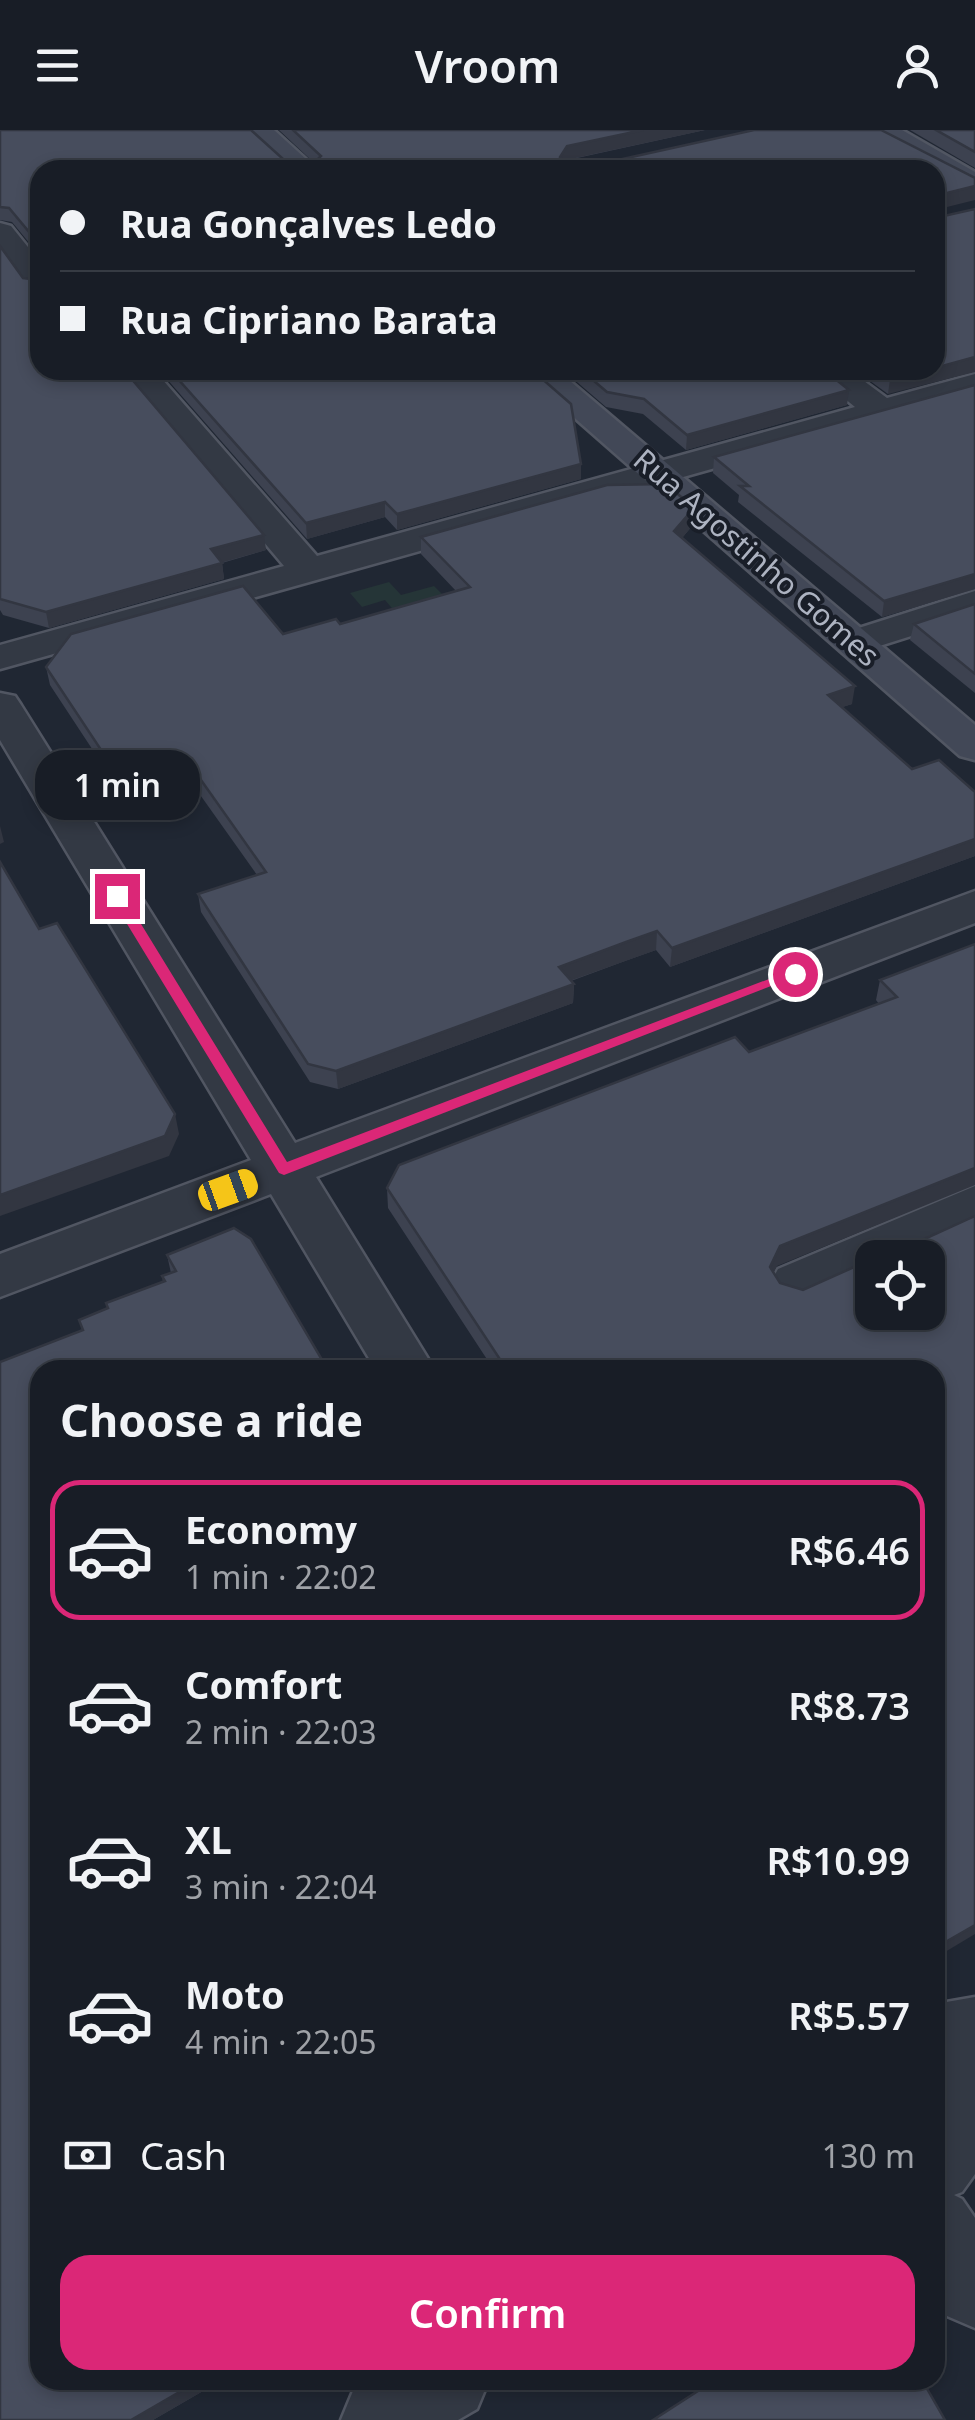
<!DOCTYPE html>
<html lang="en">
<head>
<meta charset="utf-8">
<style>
	body { margin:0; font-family:"Noto Sans",sans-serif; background:#21262e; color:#f1f3f6; height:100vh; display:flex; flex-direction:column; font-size:38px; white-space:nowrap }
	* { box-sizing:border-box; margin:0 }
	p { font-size:32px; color:#9fa2a7 }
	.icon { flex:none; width:55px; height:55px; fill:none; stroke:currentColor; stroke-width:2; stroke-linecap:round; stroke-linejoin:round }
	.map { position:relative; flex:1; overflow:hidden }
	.drawer { position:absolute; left:30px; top:1230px; width:915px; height:1030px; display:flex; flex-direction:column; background:#181d26; border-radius:30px; box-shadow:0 5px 15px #0003,0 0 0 2px #363b43 }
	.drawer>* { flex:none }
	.banner { position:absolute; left:30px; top:30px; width:915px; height:220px; border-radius:30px; box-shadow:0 5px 15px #0003,0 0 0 2px #363b43; display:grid; align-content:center; height:220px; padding:0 30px; background:#181d26 }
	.fabs { position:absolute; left:855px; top:1110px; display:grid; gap:20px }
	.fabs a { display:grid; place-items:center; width:90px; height:90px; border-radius:20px; background:#181d26; box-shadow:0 5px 15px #0003,0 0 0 2px #363b43; font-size:50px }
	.end { position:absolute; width:45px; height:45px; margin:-22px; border:12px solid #db2777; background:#fff; box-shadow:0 0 0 5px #fff }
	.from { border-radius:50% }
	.bubble { position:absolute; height:70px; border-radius:30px; background:#181d26; box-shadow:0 5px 15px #0003,0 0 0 2px #363b43; font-size:32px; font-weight:600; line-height:70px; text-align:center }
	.car { position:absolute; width:30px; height:60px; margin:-30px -15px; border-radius:12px; box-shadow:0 0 8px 2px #0007; background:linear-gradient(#f5c518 24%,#345 0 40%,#f5c518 0 76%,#345 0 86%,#f5c518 0) }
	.banner b { display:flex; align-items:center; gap:35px; height:95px; font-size:38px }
	.banner b+b { border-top:2px solid #363b43 }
	.banner i { width:25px; height:25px; background:#f1f3f6 }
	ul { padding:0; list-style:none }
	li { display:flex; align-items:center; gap:30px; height:140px; margin:0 20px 15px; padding:0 10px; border:5px solid transparent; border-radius:30px }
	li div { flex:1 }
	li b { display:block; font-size:38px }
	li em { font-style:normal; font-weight:600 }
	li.active { border-color:#db2777 }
	li>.icon { width:90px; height:90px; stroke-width:1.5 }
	h2 { padding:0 30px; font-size:45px; line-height:120px }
	.pay { display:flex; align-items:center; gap:25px; height:110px; padding:0 30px; font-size:38px }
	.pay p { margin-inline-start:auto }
	.primary-button { display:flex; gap:20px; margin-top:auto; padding:20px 30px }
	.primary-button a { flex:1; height:115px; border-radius:30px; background:#db2777; color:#fff; font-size:40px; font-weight:600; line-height:115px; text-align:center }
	header { display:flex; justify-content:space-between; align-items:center; height:130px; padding:0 30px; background:#181d26; font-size:45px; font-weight:600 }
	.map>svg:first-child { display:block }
	.green { fill:#253537 }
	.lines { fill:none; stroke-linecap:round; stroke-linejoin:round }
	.street-casing { stroke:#515662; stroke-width:5 }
	.secondary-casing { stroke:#515662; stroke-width:5 }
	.street { fill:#333944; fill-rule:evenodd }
	.secondary { fill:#424857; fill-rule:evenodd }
	.wall { fill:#3d4250 }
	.shaded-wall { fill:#323641 }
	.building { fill:#474d5d; stroke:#323641; stroke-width:2.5 }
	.route { fill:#db2777 }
	.labels { text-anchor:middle; stroke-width:8; stroke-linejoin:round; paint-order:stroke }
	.far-street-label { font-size:30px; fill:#adb3c1; stroke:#191e28 }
</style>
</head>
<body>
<header><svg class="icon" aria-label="menu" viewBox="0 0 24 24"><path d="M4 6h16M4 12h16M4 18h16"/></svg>Vroom<svg class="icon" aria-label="person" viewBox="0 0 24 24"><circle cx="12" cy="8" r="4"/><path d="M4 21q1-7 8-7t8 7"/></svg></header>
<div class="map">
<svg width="975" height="2290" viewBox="0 0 975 2290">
	<rect width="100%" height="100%" fill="#202733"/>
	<path class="green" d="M389 452 401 465 434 456 443 465 402 490 385 470 362 477 350 463Z"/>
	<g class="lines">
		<g class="street-casing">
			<g id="street">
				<path d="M0 93 11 96 40 132V162L29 160 0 122Z"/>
				<path d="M119 240H154L317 426 855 277 810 240H849L887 268 975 244V265L0 539V515L284 436Z"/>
				<path d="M975 461V486L854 524 840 520 834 512 840 504Z"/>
				<path d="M0 563 15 566 21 575 295 1013 975 761V793L316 1047 435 1240H376L271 1064 0 1167V1124L251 1030 0 610Z"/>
				<path d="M975 1056V1099L911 1128H872V1145L798 1176 778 1169 770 1154 778 1139Z"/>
				<path d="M975 1867V2044L962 2062 954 2065 962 2069 975 2088V2198L947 2186 935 2167V1874Z"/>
				<path d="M371 2250H489L477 2279 458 2290H341L353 2261Z"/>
			</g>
		</g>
		<g class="secondary-casing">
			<g id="secondary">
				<path d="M243 0H274L318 40H287Z"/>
				<path d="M868 0H902L975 42V63L872 6Z"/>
				<path d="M520 240H557L975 595V630L960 626Z"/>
			</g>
		</g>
		<use href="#street" class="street"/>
		<use href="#secondary" class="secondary"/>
	</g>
	<g class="wall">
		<path d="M0 0 283 29 311 30 279 0H705L568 30H618L881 0 40 126 12 92 0 90Z"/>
		<path d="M910 0H975V38Z"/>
		<path d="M0 116 23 148 266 420 222 433 224 449 49 498 3 485 0 480Z"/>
		<path d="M159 240H532L581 349 397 400 385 387 307 409Z"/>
		<path d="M563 240H824L847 275 686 320 643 284 606 277Z"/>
		<path d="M855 240H935L888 264Z"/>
		<path d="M975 255V459L882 487 738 372 739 365 713 343 714 327Z"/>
		<path d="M694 378 692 396 682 408 852 574 842 577 912 639 975 662V726L670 837 656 820 625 831 571 851 574 854 573 873 338 959 310 952 201 782 198 764 257 745 191 652 127 672 50 555 46 537 283 504 340 494 456 461 421 424V407Z"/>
		<path d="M975 475V563L910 510 914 494Z"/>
		<path d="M975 814 773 1142 780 1153 803 1160 877 1128 881 1112 935 1240H494L388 1078 387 1058 879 874 876 870 880 850Z"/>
		<path d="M234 1098 251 1109 328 1240H40V2250H222L153 2290H0V1232L82 1200 79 1190 108 1178 106 1173 163 1152 162 1146 171 1143 167 1125Z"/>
	</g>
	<g class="shaded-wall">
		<path d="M643 0H705L566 30 559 40 560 27 567 16Z"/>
		<path d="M975 56V70L935 80V66Z"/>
		<path d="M975 227V242L888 264 890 249 925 240H935V238Z"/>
		<path d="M849 260 847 275 686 320 687 305Z"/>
		<path d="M581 334V349L397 400V384Z"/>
		<path d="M385 372V387L307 409 306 393Z"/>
		<path d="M694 378 692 396 673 419 674 401Z"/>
		<path d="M264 405 266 420 213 435 211 419Z"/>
		<path d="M222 433 224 449 49 498 46 482Z"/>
		<path d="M975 444V459L882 487 884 471Z"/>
		<path d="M855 556 852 574 825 583 828 565Z"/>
		<path d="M189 633 191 652 127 672 123 653Z"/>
		<path d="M0 696 4 712 0 714Z"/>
		<path d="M975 709V726L670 837 672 818Z"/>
		<path d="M657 801 656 820 558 855 559 837Z"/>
		<path d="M574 854 573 873 338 959 336 941Z"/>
		<path d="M175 984 179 1004 169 1026 0 1086V1065Z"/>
		<path d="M975 1038V1055L777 1136 767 1156 770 1137 780 1116Z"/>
		<path d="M975 1795V1804L935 1828V1818Z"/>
		<path d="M200 2250H222L153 2290H131Z"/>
	</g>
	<g class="building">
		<path d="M0 0H251L283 29 317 30 321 26 293 0H643L567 16 560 27 563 30H618L754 0H881L975 48V56L935 66V40H40V115L9 78 0 77Z"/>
		<path d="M936 0H975V22Z"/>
		<path d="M975 79V227L935 238V86V88Z"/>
		<path d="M0 116 23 148 40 150V139V240H124L264 405 211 419 222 433 46 482 0 469Z"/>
		<path d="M170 240H532L571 274 581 334 397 384 385 372 306 393Z"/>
		<path d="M581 240H824L849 260 687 305 644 269 607 262Z"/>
		<path d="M878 240H925L890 249Z"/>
		<path d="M975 255V444L884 471 740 356H749L714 327Z"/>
		<path d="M666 354 694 378 674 401 855 556 828 565 912 639 939 630 975 662V709L672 818 657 801 626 812 559 837 574 854 336 941 308 934 198 764 266 742 189 633 123 653 46 537 71 504 243 456 283 504 336 489 340 494 470 457 421 407 607 355Z"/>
		<path d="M975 474V544L914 494Z"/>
		<path d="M0 732 39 799 57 793 175 984 165 1006 0 1065Z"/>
		<path d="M975 814V1038L780 1116 770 1137 780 1153 803 1160 872 1129V1182H928V1128H877L881 1126V1112H918L975 1086V1795L935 1818V1240H507L387 1058 399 1035 735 907 749 922 897 867 880 850Z"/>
		<path d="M234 1098 251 1109 328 1240H40V2250H200L131 2290H0V1232L83 1200 79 1190 108 1178 106 1173 165 1151 162 1146 176 1141 167 1125Z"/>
		<path d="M715 2250H922L945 2290H653Z"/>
	</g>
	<path class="route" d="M112 763H122L287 1032 790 841 802 844 284 1045 279 1043 110 766Z"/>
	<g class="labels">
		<g class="far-street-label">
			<text transform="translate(756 428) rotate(41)" y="10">Rua Agostinho Gomes</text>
		</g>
	</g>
</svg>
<div class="fabs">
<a><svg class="icon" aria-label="locate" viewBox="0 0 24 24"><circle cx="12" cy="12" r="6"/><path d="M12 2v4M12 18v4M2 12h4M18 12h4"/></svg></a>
</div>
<i class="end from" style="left:795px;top:844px"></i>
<i class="end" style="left:117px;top:766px"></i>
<div class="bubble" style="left:35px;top:620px;width:165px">1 min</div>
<i class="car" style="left:228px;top:1060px;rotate:70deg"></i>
<div class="banner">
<b><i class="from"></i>Rua Gonçalves Ledo</b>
<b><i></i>Rua Cipriano Barata</b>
</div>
<section class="drawer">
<h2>Choose a ride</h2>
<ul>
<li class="active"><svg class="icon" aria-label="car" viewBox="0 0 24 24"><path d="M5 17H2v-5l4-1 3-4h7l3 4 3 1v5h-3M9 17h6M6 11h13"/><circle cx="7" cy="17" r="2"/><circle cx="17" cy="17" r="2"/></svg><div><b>Economy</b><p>1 min · 22:02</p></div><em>R$6.46</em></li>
<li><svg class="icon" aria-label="car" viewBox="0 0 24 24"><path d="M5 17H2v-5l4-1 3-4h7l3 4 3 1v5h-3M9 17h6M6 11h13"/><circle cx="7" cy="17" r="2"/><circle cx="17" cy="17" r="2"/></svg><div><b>Comfort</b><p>2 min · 22:03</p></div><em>R$8.73</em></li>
<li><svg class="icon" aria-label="car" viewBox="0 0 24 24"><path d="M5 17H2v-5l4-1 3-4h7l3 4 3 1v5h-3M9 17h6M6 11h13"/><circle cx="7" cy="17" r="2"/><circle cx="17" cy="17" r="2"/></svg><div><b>XL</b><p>3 min · 22:04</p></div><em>R$10.99</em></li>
<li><svg class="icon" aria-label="car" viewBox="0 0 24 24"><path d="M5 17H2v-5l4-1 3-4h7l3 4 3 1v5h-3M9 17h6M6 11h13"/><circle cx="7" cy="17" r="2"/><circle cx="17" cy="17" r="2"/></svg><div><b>Moto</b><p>4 min · 22:05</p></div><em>R$5.57</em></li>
</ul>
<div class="pay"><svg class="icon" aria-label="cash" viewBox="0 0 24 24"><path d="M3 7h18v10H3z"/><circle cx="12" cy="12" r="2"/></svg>Cash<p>130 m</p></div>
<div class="primary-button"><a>Confirm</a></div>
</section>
</div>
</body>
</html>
